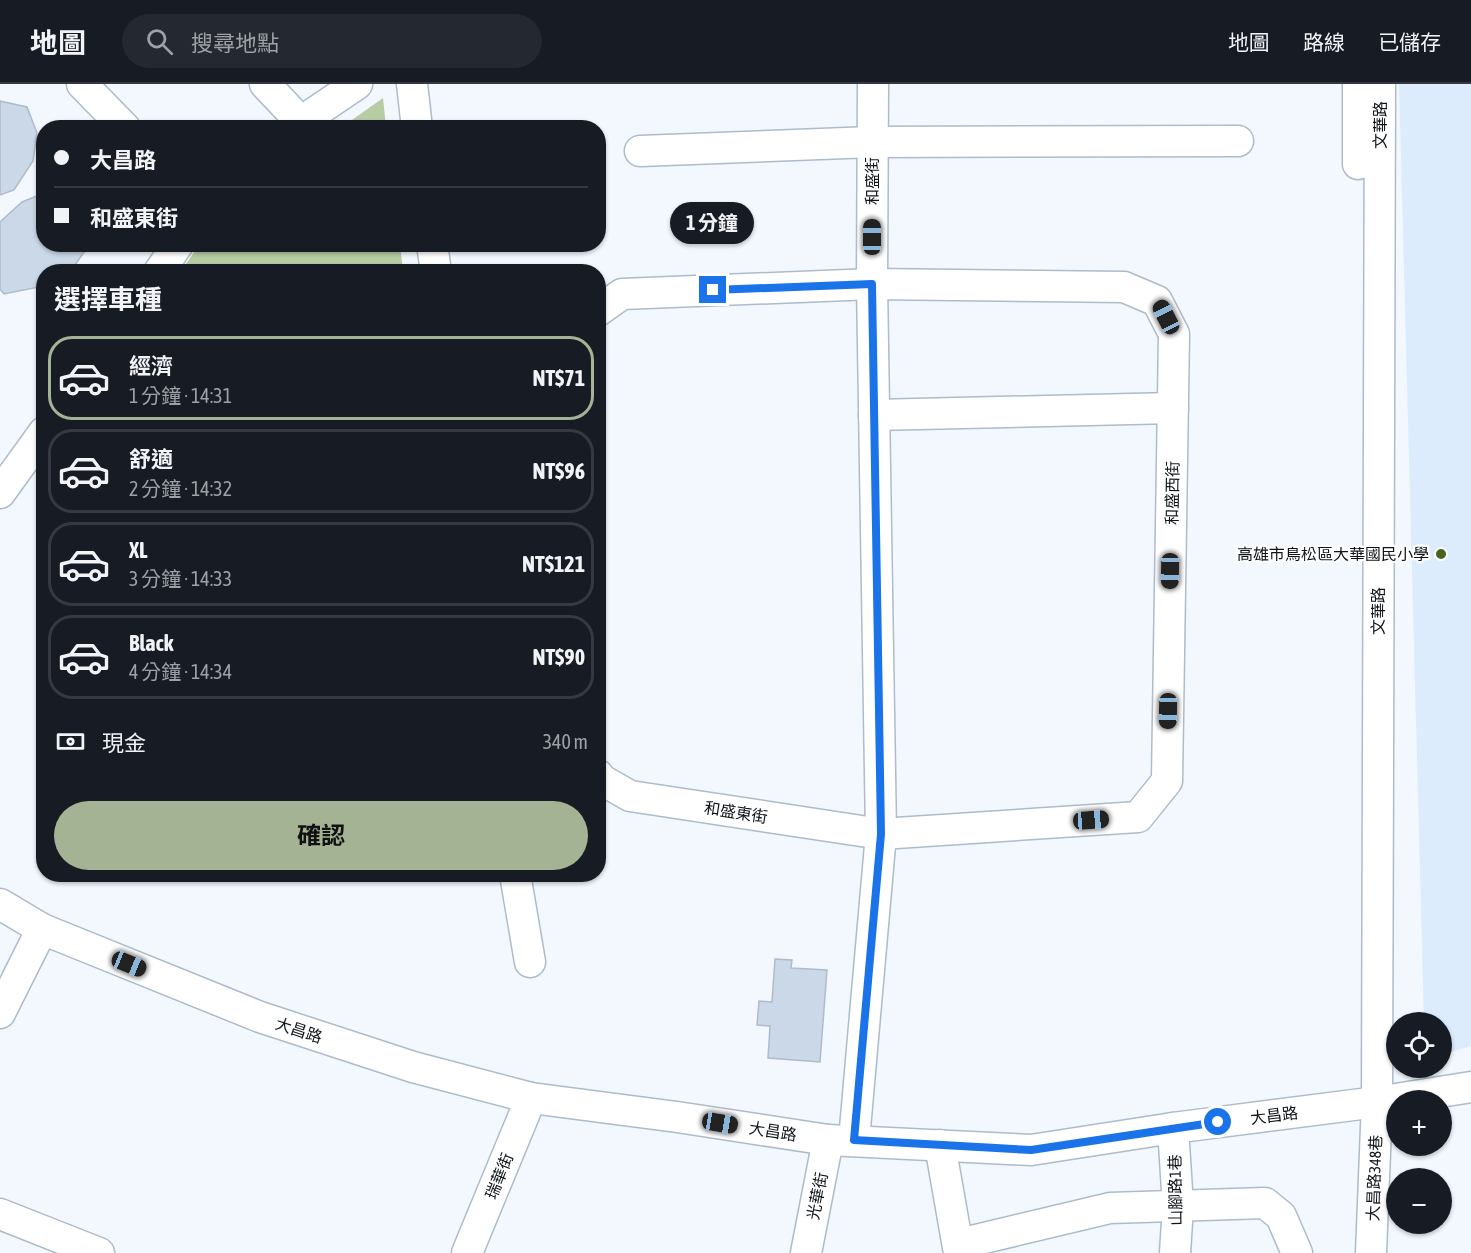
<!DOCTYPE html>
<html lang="zh-TW">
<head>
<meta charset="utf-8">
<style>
	body { margin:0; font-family:"Asap Condensed","Noto Sans TC",sans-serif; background:#242831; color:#f1f3f6; height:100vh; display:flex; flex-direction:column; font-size:22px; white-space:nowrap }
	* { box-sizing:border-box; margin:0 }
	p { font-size:20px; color:#9ea1a6 }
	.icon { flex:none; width:33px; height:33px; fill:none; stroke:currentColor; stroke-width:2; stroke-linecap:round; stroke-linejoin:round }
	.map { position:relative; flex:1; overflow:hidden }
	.drawer { position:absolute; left:36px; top:180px; width:570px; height:618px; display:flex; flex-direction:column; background:#171b24; border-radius:24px; box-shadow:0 2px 4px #0004 }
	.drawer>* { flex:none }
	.top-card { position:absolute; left:36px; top:36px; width:570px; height:132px; border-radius:24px; box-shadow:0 2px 4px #0004; display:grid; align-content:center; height:132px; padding:0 18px; background:#171b24 }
	.fabs { position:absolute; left:1386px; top:928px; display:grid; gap:12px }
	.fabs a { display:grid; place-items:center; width:66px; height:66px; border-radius:50%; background:#171b24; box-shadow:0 2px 4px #0004; font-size:30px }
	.end { position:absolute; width:27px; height:27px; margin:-14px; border:8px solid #1a73e8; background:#fff; box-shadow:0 0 0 3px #fff }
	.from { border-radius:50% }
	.bubble { position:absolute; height:42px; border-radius:21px; background:#171b24; box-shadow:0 2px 4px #0004; font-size:20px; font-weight:700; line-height:42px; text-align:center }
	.car { position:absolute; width:18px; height:36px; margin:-18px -9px; border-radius:8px; box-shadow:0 0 4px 2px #0007; background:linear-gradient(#222 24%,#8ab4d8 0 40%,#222 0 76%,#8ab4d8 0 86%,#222 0) }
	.top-card b { display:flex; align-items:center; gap:21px; height:57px; font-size:22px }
	.top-card b+b { border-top:2px solid #363941 }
	.top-card i { width:15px; height:15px; background:#f1f3f6 }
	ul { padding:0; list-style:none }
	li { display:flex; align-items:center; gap:18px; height:84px; margin:0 12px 9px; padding:0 6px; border:3px solid #363941; border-radius:24px }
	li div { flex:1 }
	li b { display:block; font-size:22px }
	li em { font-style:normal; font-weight:700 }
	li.current { border-color:#a4b393 }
	li>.icon { width:54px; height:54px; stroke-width:1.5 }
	h2 { padding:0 18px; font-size:27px; line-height:72px }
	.pay { display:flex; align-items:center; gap:15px; height:66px; padding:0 18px; font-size:22px }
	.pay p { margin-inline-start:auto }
	.action { display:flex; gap:12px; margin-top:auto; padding:12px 18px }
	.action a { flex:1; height:69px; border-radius:36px; background:#a4b393; color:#111; font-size:24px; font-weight:700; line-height:69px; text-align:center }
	header { display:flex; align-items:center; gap:36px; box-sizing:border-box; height:84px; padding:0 30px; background:#171b24; border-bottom:2px solid #363941 }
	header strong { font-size:28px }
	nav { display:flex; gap:33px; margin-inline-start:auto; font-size:21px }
	.search { width:420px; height:54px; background:#242831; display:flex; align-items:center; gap:15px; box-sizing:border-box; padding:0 21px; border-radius:33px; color:#9ea1a6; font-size:22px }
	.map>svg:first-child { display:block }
	.built { fill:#dcecfd }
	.green { fill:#b8cca4 }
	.building { fill:#cad8e7; stroke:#adbbca; stroke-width:1.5 }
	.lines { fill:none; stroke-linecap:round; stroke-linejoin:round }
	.minor-casing { stroke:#adbbca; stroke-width:33 }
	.minor { stroke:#fff; stroke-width:30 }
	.route { stroke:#1a73e8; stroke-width:8 }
	.poi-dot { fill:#47651a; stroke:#fff; stroke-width:2 }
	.labels { text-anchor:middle; stroke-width:4.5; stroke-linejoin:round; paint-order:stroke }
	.street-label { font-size:16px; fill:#0f1419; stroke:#fff }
	.poi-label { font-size:16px; fill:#0f1419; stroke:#fff; text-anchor:end }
</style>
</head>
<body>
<header>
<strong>地圖</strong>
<div class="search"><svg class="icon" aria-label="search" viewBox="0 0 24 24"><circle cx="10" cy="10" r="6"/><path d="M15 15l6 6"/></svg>搜尋地點</div>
<nav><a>地圖</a><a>路線</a><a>已儲存</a></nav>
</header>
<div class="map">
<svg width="1471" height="1169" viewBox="0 0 1471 1169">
	<rect width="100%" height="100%" fill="#f2f8fe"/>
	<path class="built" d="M1399 0H1471V962L1442 971V939H1424Z"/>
	<g class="green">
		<path d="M383 14 386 43H342Z"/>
		<path d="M200 160 400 161 403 187H181Z"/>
	</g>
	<g class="building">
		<path d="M0 17 27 23 37 49 33 77 14 106 0 111Z"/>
		<path d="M44 109V160H88L87 164 70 188H44V202L4 210 0 205V138L22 118Z"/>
		<path d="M775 875 792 876 791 884 827 886 820 978 768 974 770 942 757 941 759 917 772 918Z"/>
	</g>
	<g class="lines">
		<g class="minor-casing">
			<g id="minor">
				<path d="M82 0 125 44"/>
				<path d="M265 0 302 39"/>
				<path d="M412 0 417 44"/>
				<path d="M1358 0V80"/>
				<path d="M297 44 314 29 357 0"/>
				<path d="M640 67 872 58 1238 57"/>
				<path d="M432 160 436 188"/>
				<path d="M159 188 178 160"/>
				<path d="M598 227 622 210 872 200 1124 203 1157 217 1174 250 1167 697 1138 733 881 750 630 712 602 696 598 691"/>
				<path d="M874 331 1173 324"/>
				<path d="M0 409 44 348"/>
				<path d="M515 790 530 878"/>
				<path d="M0 820 42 845 260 933 413 983 531 1014 677 1033 828 1056 1031 1066 1173 1044 1377 1018 1471 1003"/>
				<path d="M0 929 42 845"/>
				<path d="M1173 1044 1178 1122 1175 1169"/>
				<path d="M854 1056 881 750 872 200 873 0"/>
				<path d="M940 1061 959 1169"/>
				<path d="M0 1130 99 1169"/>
				<path d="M959 1160 1110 1124 1265 1119 1281 1132 1297 1169"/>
				<path d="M467 1169 531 1014"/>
				<path d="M806 1169 828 1056"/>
				<path d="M1371 1169 1377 1018 1380 0"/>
			</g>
		</g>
		<use href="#minor" class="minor"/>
	</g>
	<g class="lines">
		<path class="route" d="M713 206 872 200 881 750 854 1056 1031 1066 1218 1038"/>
	</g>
	<circle class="poi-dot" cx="1441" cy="470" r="6"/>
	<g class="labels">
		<g class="street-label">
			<text transform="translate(1380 41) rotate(-90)" y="6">文華路</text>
			<text transform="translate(872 97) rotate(-90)" y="6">和盛街</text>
			<text transform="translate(1172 409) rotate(-89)" y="6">和盛西街</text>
			<text transform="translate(1378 527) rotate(-90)" y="6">文華路</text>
			<text transform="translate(736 728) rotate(9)" y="6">和盛東街</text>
			<text transform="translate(299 946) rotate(18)" y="6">大昌路</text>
			<text transform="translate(1274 1031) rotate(-7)" y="6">大昌路</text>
			<text transform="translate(773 1047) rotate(9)" y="6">大昌路</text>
			<text transform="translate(499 1092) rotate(-68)" y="6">瑞華街</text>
			<text transform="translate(1374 1094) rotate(-88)" y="6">大昌路348巷</text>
			<text transform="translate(1175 1106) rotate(-91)" y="6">山腳路1巷</text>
			<text transform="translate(817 1112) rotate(-79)" y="6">光華街</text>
		</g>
		<g class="poi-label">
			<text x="1429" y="476">高雄市鳥松區大華國民小學</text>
		</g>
	</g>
</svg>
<div class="fabs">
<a><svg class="icon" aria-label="locate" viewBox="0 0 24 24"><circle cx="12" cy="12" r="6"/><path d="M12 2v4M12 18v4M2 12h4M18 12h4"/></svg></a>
<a>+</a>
<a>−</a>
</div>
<i class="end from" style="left:1218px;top:1038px"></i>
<i class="end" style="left:713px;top:206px"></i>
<div class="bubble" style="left:670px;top:118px;width:84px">1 分鐘</div>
<i class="car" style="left:872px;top:153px;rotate:0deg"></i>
<i class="car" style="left:1166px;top:233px;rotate:333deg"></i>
<i class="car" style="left:1170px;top:487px;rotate:181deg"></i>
<i class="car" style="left:1168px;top:627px;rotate:181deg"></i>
<i class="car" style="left:1091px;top:736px;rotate:86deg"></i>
<i class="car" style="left:129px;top:880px;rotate:112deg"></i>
<i class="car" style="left:720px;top:1039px;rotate:99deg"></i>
<div class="top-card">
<b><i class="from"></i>大昌路</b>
<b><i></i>和盛東街</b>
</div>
<section class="drawer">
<h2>選擇車種</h2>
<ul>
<li class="current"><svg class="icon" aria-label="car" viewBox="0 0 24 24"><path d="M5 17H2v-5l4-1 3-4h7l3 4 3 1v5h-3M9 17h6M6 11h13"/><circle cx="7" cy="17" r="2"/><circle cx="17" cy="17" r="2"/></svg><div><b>經濟</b><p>1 分鐘 · 14:31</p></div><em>NT$71</em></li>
<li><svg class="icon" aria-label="car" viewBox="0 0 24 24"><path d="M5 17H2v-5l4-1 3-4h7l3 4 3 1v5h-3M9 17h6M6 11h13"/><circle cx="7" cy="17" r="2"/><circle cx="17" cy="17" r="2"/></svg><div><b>舒適</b><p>2 分鐘 · 14:32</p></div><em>NT$96</em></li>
<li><svg class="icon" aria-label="car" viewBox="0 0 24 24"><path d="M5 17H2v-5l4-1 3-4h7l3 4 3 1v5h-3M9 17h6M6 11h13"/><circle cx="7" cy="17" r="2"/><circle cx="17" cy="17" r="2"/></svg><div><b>XL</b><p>3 分鐘 · 14:33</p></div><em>NT$121</em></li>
<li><svg class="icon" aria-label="car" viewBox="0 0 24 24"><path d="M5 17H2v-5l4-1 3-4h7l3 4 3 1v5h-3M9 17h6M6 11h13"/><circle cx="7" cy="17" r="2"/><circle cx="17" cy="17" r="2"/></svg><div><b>Black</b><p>4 分鐘 · 14:34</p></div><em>NT$90</em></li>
</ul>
<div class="pay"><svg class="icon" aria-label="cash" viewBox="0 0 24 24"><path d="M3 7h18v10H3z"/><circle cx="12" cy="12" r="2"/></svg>現金<p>340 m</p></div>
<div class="action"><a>確認</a></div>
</section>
</div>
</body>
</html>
